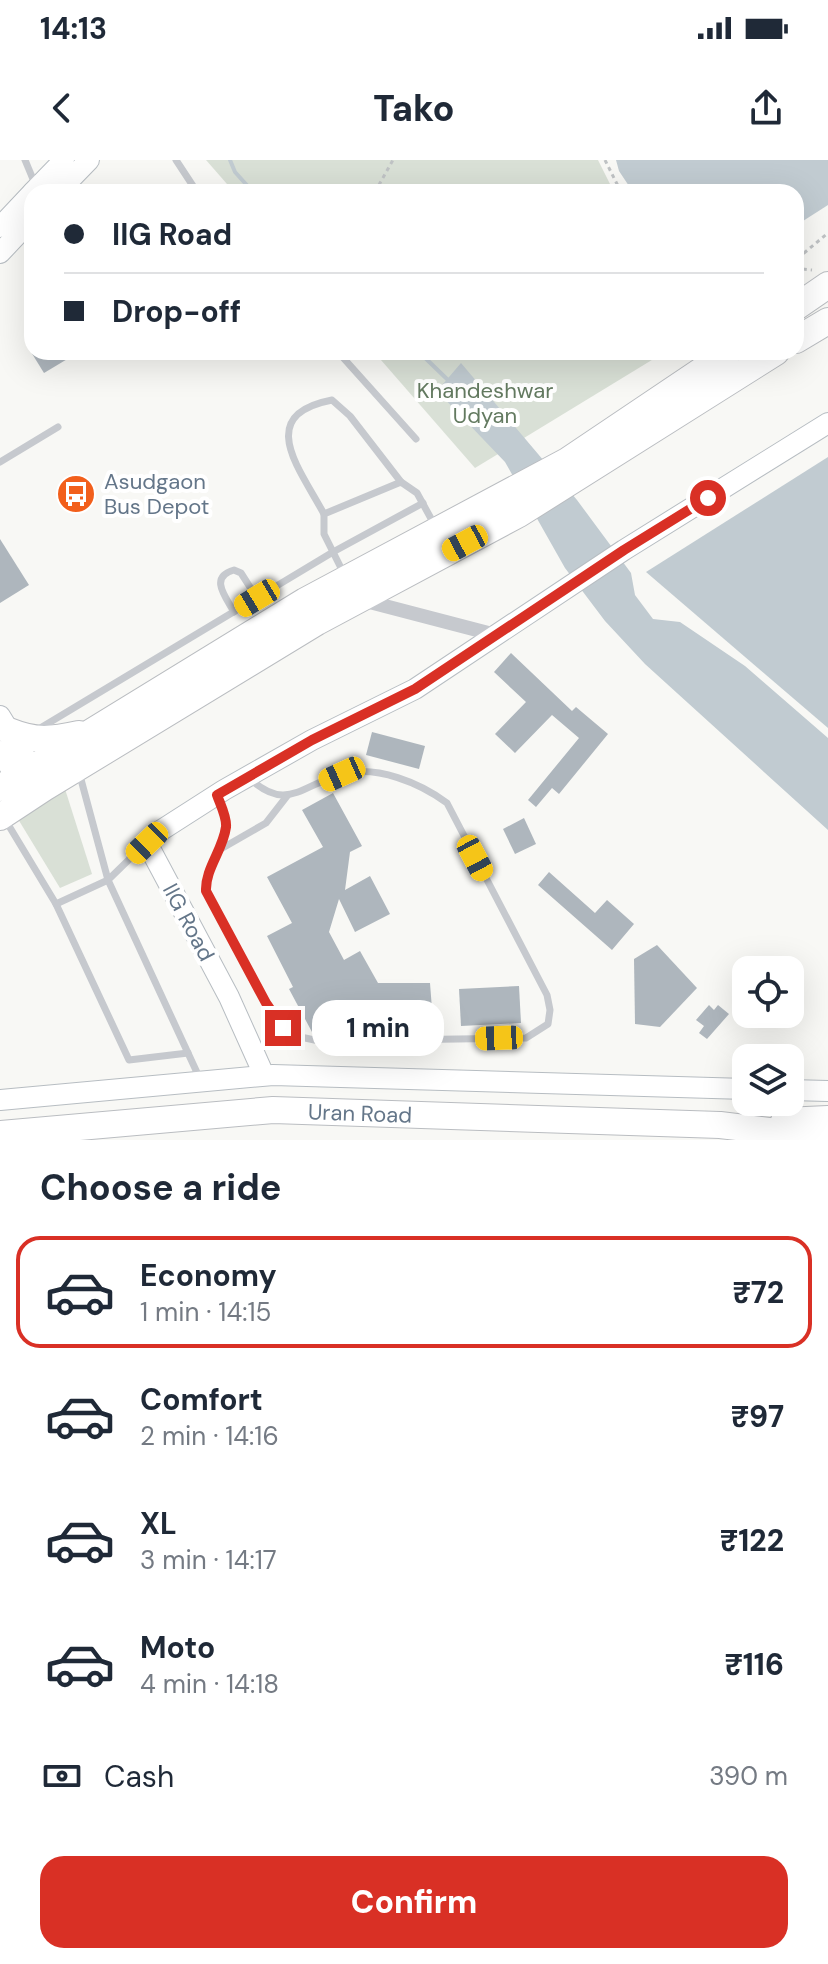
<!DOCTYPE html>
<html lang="en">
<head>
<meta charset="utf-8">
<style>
	body { margin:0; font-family:"DM Sans",sans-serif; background:#f2f2f3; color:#1f2937; height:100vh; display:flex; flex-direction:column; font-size:30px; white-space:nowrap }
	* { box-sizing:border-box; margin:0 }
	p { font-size:26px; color:#747a83 }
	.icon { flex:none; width:44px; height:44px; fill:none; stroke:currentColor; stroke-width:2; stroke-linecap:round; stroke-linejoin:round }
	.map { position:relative; height:980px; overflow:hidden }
	.details { display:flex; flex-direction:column; background:#fff; flex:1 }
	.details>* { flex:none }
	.guide { position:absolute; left:24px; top:24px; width:780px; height:176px; border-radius:24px; box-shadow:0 8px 32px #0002; display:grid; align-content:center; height:176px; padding:0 40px; background:#fff }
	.tools { position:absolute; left:732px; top:796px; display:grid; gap:16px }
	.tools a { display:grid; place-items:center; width:72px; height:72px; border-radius:16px; background:#fff; box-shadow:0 8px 32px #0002; font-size:40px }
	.end { position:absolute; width:36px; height:36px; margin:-18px; border:10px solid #d93025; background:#fff; box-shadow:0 0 0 4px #fff }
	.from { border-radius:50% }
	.bubble { position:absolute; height:56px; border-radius:24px; background:#fff; box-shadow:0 8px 32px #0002; font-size:26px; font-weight:800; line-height:56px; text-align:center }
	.car { position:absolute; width:24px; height:48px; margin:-24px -12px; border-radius:10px; box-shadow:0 0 6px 2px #0007; background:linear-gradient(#f5c518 24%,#345 0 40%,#f5c518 0 76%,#345 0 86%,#f5c518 0) }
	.guide b { display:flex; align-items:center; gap:28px; height:76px; font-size:30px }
	.guide b+b { border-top:2px solid #e0e1e3 }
	.guide i { width:20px; height:20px; background:#1f2937 }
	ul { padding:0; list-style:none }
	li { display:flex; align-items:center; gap:24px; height:112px; margin:0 16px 12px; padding:0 24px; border:4px solid transparent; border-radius:24px }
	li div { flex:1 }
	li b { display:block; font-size:30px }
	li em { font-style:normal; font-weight:800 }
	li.active { border-color:#d93025 }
	li>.icon { width:72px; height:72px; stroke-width:1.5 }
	h2 { padding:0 40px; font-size:36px; line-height:96px }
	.pay { display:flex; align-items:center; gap:20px; height:88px; padding:0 40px; font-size:30px }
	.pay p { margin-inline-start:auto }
	.primary-button { display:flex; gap:16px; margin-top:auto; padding:16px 40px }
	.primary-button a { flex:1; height:92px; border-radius:24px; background:#d93025; color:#fff; font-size:32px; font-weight:800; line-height:92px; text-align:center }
	.status { display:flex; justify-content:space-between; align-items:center; height:56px; padding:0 40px; background:#fff; direction:ltr }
	.status svg { height:22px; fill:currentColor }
	header { display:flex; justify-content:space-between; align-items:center; height:104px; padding:0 40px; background:#fff; font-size:36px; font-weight:800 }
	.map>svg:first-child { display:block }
	.green { fill:#d9e0d6 }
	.water { fill:#c1cbd1 }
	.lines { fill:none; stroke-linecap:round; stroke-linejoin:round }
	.stream { stroke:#c1cbd1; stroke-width:4 }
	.building { fill:#aeb6bd }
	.secondary-casing { stroke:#b7bdc2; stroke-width:22 }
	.highway-casing { stroke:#babdc1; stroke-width:28 }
	.path { stroke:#bfc2c4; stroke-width:3; stroke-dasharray:4 4; stroke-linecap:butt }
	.lane { stroke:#c6c9ce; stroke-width:7 }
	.street { stroke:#c6c9ce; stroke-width:14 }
	.secondary { stroke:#fff; stroke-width:20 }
	.highway { stroke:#fff; stroke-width:26 }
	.route { stroke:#d93025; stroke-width:10 }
	.labels { text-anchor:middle; stroke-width:8; stroke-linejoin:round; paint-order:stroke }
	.park-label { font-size:22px; fill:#637a60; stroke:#fff }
	.poi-label { font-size:22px; fill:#647689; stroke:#fff; text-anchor:start }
	.street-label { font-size:22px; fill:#647689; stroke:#fff }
</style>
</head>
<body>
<div class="status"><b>14:13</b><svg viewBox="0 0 49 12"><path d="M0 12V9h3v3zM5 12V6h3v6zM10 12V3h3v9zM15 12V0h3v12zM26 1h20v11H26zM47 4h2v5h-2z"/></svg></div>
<header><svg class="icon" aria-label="back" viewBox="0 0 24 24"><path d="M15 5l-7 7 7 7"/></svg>Tako<svg class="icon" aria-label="share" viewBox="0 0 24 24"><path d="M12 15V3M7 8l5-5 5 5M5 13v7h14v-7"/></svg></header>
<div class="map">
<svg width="828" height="980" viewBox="0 0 828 980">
	<rect width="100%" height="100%" fill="#f8f8f5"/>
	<g class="green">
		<path d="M206 0H598L614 32H234Z"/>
		<path d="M374 192H665L475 308Z"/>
		<path d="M65 629 92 714 60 728 18 659Z"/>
	</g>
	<g class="water">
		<path d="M616 0H828V45L803 61 796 60V32H633L619 11Z"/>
		<path d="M461 203 577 340 631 413 635 435 653 459 680 462 745 506 828 578V670L645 504 605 461 565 408 505 302 437 231Z"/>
		<path d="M828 297V568L646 412Z"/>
	</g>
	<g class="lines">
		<g class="stream">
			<path d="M230 0 235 12 253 32"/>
			<path d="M419 192 449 221"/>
		</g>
	</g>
	<g class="building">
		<path d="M31 192H79L44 213Z"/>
		<path d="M0 379 29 425 0 443Z"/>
		<path d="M511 493 572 551 576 547 608 574 559 634 552 628 536 647 528 640 579 578 552 555 515 593 495 574 526 542 494 512Z"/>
		<path d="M372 572 425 586 419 609 366 595Z"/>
		<path d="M333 633 362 686 350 692 345 730 370 716 390 754 355 772 339 739 329 772 344 800 360 791 378 823H430L433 862 383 864 357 849 312 872 289 829 293 827 267 776 292 763 267 717 323 687 302 650Z"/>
		<path d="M524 658 536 684 515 694 503 669Z"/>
		<path d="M549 712 595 753 607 740 634 764 612 790 538 725Z"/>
		<path d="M657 785 697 828 660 867 635 864 634 799Z"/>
		<path d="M519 826 521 863 461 866 459 829Z"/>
		<path d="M709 845 714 850 718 845 729 854 707 879 699 873 704 866 696 860Z"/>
	</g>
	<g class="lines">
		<g class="secondary-casing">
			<g id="secondary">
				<path d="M33 32 64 0"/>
				<path d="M58 32 89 0"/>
				<path d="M0 67 32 33"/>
				<path d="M0 93 32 59"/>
				<path d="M0 556 40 621"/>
				<path d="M0 591 22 627"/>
				<path d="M264 915 229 837 147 683 160 671 224 630 312 580 415 529 624 390 828 263"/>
				<path d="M790 930 828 931"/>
				<path d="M0 940 273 915 746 929"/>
			</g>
		</g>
		<g class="highway-casing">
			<g id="highway">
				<path d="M796 147 828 125"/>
				<path d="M796 180 828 161"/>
				<path d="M9 571C36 582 51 580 79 574"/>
				<path d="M0 628 305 441 567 301 729 192"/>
				<path d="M0 657 44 628 317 462 519 354 776 192"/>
				<path d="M784 961 828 959"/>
				<path d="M0 974 273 950 720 965 828 978"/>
			</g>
		</g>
		<g class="path">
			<path d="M605 0 621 32"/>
			<path d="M375 32 393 0"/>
			<path d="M796 92 804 93 828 73"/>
			<path d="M796 105 802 109 812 110"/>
		</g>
		<g class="lane">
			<path d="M25 0 35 24"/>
			<path d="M176 0 197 32"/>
			<path d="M338 192 416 279"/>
			<path d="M0 302 58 267"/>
			<path d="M324 354C300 309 254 255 332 240L350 256 401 322"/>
			<path d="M344 414 324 374V354L401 322 417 333 434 364"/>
			<path d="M234 452C225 436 209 417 234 410L241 413 257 438"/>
			<path d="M37 570 333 392 423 343"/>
			<path d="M79 612 108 720 200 919"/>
			<path d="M218 637C220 645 225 654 226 662 228 686 204 707 206 731L266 843 283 868 296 876 319 881 526 878 548 864 550 850 547 835 447 643C420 623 377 605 343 614 302 624 287 654 248 617"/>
			<path d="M6 661 56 744 129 900 188 893"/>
			<path d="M219 690 266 663 287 636"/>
			<path d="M56 744 108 720 146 683"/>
		</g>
		<path class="street" d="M358 439 496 475"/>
		<use href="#secondary" class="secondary"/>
		<use href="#highway" class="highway"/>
	</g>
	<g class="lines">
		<path class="route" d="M283 868 266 843 206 731C205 709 223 690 226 667 227 657 220 644 217 635L312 580 415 529 624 390 708 338"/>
	</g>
	<defs>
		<g id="bus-disc" transform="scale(2)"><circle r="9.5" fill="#f25f1b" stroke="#fff"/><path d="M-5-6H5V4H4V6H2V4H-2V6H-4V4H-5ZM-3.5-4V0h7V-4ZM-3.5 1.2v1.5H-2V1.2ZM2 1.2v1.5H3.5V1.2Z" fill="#fff"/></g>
	</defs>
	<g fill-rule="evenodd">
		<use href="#bus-disc" x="76" y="334"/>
	</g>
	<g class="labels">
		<g class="park-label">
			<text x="485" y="238">Khandeshwar<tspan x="485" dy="25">Udyan</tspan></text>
		</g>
		<g class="poi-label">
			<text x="104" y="329">Asudgaon<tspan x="104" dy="25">Bus Depot</tspan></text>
		</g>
		<g class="street-label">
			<text transform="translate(189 762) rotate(62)" y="8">IIG Road</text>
			<text transform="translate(360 953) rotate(2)" y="8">Uran Road</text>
		</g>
	</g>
</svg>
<div class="tools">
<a><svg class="icon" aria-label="locate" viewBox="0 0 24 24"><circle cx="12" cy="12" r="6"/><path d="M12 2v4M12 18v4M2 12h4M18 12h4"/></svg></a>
<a><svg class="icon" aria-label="layers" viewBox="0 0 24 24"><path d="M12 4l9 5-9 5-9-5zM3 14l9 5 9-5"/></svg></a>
</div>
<i class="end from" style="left:708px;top:338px"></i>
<i class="end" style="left:283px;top:868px"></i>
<div class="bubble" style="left:312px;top:840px;width:132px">1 min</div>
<i class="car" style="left:465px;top:383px;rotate:242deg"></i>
<i class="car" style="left:257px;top:438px;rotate:239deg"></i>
<i class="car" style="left:342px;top:614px;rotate:246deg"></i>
<i class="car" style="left:147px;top:683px;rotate:226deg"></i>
<i class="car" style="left:475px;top:698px;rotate:152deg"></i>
<i class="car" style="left:499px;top:878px;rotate:268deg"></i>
<div class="guide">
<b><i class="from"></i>IIG Road</b>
<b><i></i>Drop-off</b>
</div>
</div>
<section class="details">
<h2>Choose a ride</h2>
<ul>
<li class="active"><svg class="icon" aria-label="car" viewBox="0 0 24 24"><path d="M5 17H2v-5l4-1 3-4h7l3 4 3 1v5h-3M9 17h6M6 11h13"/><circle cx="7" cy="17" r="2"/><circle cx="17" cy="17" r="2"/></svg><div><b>Economy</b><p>1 min · 14:15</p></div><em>₹72</em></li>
<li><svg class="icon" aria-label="car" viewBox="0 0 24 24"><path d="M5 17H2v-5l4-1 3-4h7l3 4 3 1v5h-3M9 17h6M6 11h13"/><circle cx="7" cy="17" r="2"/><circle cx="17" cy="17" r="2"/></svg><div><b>Comfort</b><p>2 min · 14:16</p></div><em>₹97</em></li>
<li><svg class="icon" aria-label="car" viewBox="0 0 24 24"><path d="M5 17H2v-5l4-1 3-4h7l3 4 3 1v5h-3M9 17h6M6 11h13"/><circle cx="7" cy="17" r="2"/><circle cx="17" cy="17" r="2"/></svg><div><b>XL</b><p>3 min · 14:17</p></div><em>₹122</em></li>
<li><svg class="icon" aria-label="car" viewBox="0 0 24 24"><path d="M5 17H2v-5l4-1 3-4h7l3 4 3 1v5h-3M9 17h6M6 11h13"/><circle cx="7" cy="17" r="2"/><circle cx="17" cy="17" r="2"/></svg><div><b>Moto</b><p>4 min · 14:18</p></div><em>₹116</em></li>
</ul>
<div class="pay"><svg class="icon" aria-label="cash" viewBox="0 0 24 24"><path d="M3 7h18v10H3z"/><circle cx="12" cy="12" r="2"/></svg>Cash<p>390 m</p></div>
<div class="primary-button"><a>Confirm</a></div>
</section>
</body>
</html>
